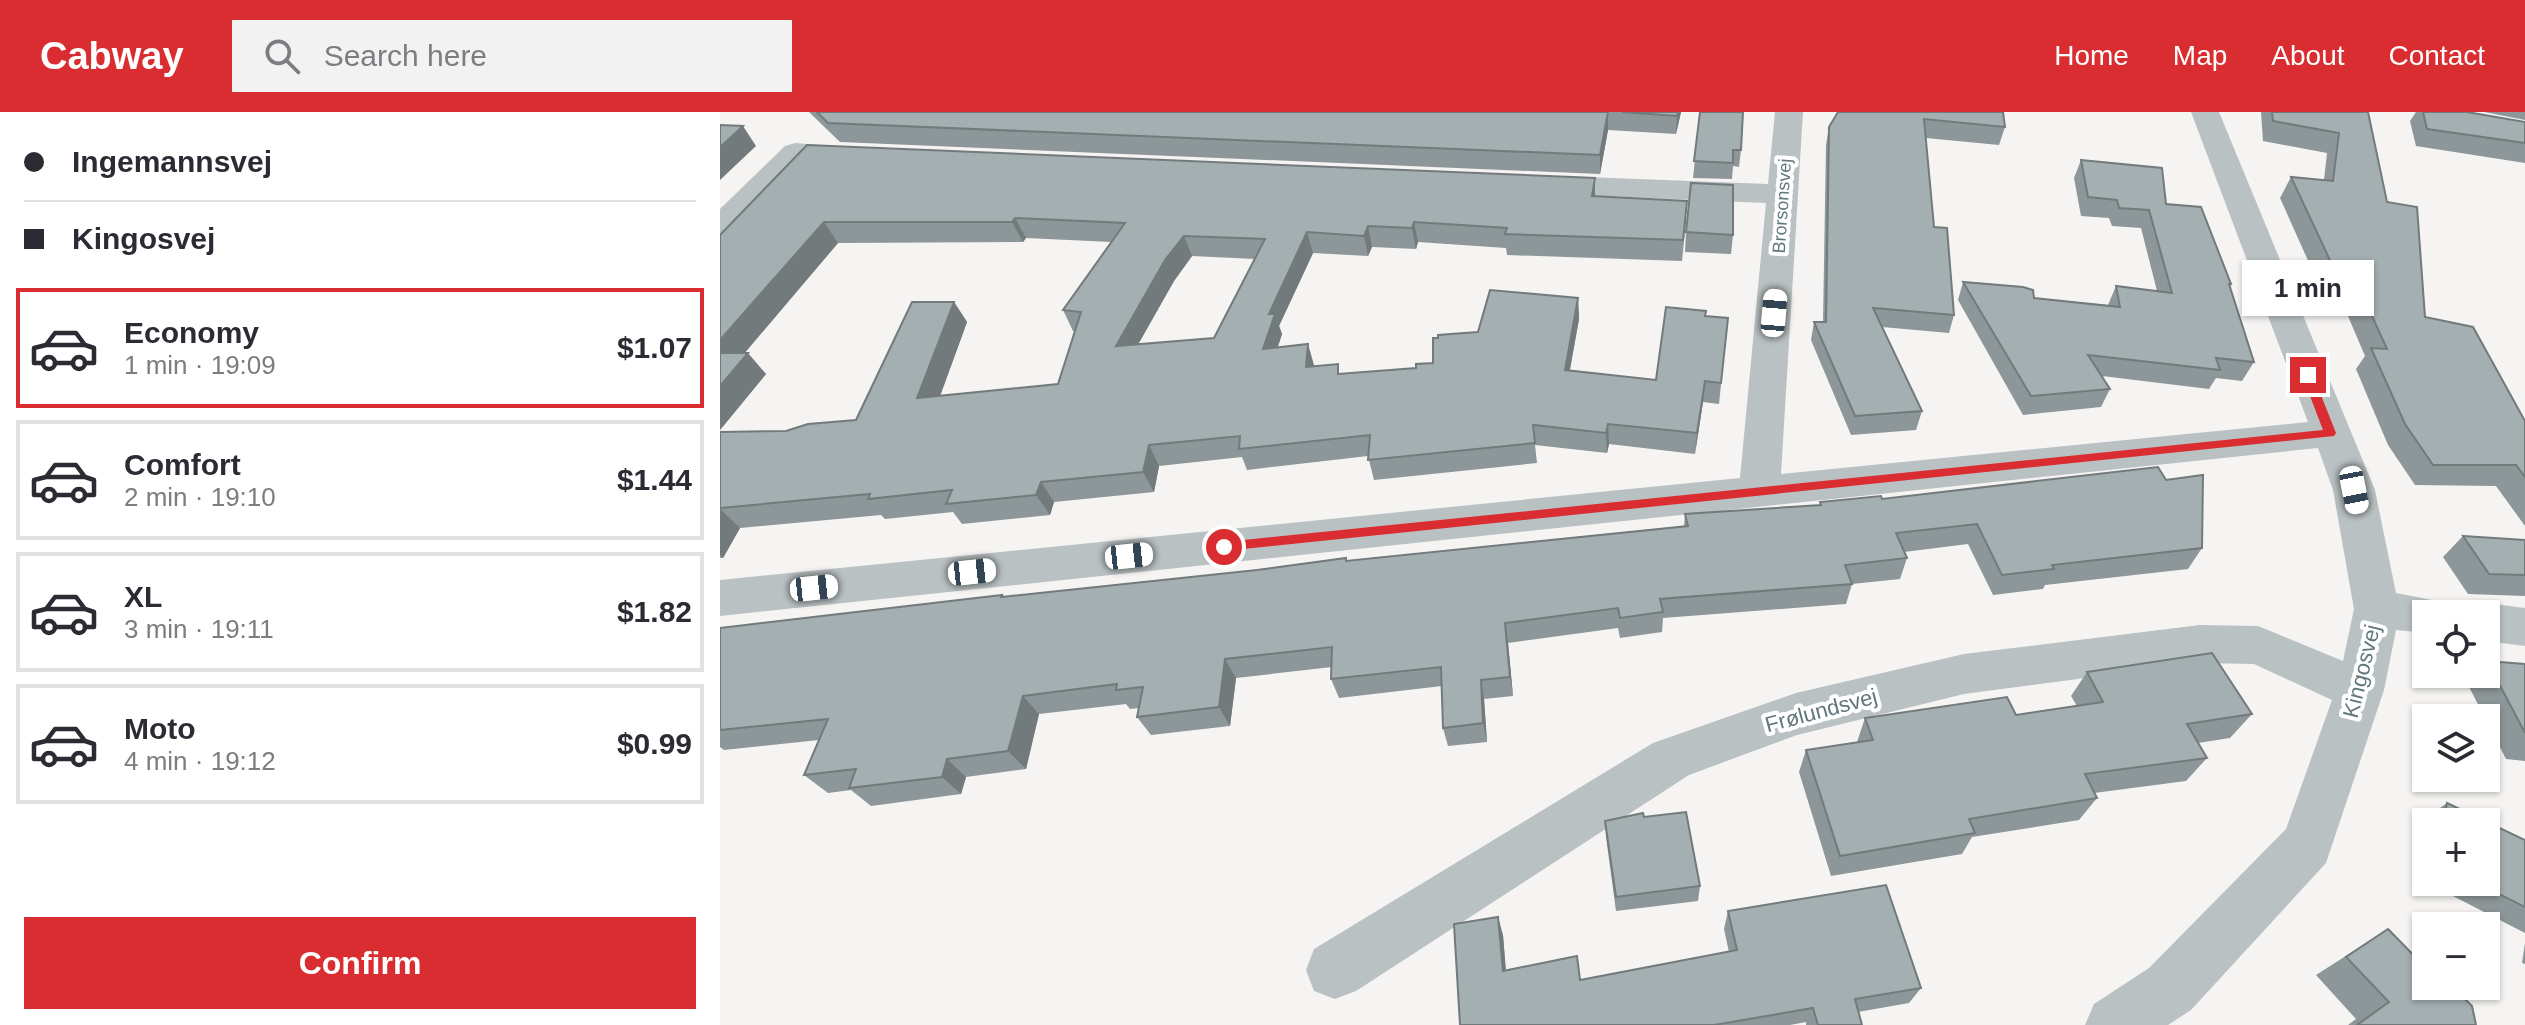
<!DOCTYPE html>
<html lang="en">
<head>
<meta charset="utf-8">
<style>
	body { margin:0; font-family:Helvetica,sans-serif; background:#f2f2f3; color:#2b2b33; height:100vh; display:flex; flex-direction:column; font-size:30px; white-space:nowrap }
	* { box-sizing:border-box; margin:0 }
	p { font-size:26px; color:#7c7c81 }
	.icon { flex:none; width:44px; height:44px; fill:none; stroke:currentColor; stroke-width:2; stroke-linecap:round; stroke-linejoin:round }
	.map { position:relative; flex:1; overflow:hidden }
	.side { display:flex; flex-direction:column; background:#fff; width:720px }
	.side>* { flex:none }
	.hud { display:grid; align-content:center; height:176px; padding:0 24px; background:#fff }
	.fabs { position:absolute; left:1692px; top:488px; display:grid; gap:16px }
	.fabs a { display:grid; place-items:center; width:88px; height:88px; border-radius:0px; background:#fff; box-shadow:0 2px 6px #0004; font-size:40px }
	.end { position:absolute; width:36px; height:36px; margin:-18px; border:10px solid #da2d31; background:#fff; box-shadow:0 0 0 4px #fff }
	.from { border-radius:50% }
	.bubble { position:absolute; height:56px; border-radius:0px; background:#fff; box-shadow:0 2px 6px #0004; font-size:26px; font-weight:600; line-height:56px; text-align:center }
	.car { position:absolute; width:24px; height:48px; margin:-24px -12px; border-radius:10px; box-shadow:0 0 6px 2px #0007; background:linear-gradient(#fff 24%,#345 0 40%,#fff 0 76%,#345 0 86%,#fff 0) }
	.hud b { display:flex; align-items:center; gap:28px; height:76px; font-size:30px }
	.hud b+b { border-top:2px solid #e1e1e2 }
	.hud i { width:20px; height:20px; background:#2b2b33 }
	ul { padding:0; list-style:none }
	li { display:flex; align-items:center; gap:24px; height:120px; margin:0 16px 12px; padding:0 8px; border:4px solid #e1e1e2; border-radius:0px }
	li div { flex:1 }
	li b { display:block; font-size:30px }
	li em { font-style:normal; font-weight:600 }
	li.on { border-color:#da2d31 }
	li>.icon { width:72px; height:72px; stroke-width:1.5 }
	.action { display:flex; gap:16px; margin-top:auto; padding:16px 24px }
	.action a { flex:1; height:92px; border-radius:0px; background:#da2d31; color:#fff; font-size:32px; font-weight:600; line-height:92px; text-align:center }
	header { display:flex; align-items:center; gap:48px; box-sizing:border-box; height:112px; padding:0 40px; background:#da2d31; color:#fff }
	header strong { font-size:38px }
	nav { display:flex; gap:44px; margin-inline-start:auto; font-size:28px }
	.search { width:560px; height:72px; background:#f2f2f3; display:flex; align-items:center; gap:20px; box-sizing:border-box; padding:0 28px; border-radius:0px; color:#7c7c81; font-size:30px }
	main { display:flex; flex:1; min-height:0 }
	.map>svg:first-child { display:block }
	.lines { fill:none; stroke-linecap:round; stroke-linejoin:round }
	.minor { fill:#bac1c2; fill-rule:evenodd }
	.wall { fill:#8d9698; fill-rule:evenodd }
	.shaded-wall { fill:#737a7c }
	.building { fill:#a4afb1; stroke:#737a7c; stroke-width:2; fill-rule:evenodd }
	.route { fill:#da2d31 }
	.labels { text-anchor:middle; stroke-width:8; stroke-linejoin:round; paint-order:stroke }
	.far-street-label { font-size:18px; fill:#62777b; stroke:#fff }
	.street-label { font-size:22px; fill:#62777b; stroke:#fff }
</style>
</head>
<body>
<header>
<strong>Cabway</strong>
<div class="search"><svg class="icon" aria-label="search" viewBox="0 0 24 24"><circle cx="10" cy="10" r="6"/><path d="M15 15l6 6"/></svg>Search here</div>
<nav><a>Home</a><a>Map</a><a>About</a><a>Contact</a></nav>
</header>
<main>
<section class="side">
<div class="hud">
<b><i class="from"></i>Ingemannsvej</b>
<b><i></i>Kingosvej</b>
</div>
<ul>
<li class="on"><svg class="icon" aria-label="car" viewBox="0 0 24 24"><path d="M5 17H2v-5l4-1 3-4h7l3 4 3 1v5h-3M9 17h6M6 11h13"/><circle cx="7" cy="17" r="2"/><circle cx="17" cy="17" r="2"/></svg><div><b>Economy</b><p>1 min · 19:09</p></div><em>$1.07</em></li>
<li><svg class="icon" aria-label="car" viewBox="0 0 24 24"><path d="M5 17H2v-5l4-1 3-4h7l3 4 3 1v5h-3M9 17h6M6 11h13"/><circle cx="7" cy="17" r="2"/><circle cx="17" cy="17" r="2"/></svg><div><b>Comfort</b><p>2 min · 19:10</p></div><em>$1.44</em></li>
<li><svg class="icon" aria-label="car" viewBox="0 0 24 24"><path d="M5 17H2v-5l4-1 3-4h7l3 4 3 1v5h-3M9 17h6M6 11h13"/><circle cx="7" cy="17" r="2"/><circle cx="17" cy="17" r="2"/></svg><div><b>XL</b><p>3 min · 19:11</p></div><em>$1.82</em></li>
<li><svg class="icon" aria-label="car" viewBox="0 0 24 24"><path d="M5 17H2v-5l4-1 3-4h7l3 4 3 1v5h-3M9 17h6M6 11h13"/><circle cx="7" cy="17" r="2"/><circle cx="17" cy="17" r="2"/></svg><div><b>Moto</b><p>4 min · 19:12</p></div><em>$0.99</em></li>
</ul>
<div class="action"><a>Confirm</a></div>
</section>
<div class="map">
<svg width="1805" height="913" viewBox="0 0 1805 913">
	<rect width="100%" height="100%" fill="#f5f4f2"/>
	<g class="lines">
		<g class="minor">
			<path d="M1055 0H1083L1061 362 1588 310 1471 0H1499L1655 378 1676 481 1722 490 1728 502H1706V521L1676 518 1664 578 1606 751 1471 898 1448 913H1365L1374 892 1429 856 1566 717 1612 588 1534 552 1480 551 1244 582 1077 623 969 663 636 879 615 887 594 879 586 858 594 837 933 631 1076 581 1244 542 1480 513 1538 514 1623 549 1634 497 1613 378 1598 336 0 504V468L1020 366 1046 91 814 81 803 78 799 72 803 66 814 63 1048 72Z"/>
			<path d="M75 31 148 37 153 43 148 49 138 52 82 49 11 122 0 125V97L65 34Z"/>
			<path d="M1766 491 1805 496V534L1766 529V502H1747L1750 497Z"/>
		</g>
	</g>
	<g class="wall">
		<path d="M89 0H961L956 22 888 18 880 62 120 30Z"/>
		<path d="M980 0 1021 38 1019 55 1013 54 1012 67 973 66Z"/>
		<path d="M1283 0 1285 15 1279 33 1206 26 1214 115 1234 203 1229 221 1162 215 1202 299 1196 318 1131 323 1091 228 1094 210H1103L1106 33 1109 15Z"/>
		<path d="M1541 0H1648L1667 90 1705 205 1805 309V414L1776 374 1695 373 1668 333 1636 257 1645 244 1619 183 1603 182 1560 86 1571 65 1604 68 1607 41 1543 29Z"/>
		<path d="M1696 0H1747L1805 10V51L1696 34 1690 9Z"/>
		<path d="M1764 0H1805V8Z"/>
		<path d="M87 33 875 66V85L966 109 962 149 787 143 786 136 698 130 696 137 652 135 648 144 593 141 559 214 562 222 558 235 594 254 621 262 696 256 713 251 758 220 858 186 859 207 850 258 936 268 985 204 1008 206 999 292 983 290 975 342 889 332 887 341 815 333 817 351 654 368 648 344 527 358 522 345 439 354 434 380 334 390 330 403 242 412 233 400 165 407 161 403 20 416 3 446H0V320L66 319 136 308 234 190 247 210 220 284 338 272 355 219H353L343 198 391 130 306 126 303 130 118 131 24 241 46 262 0 318ZM472 144 535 147 494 226 418 232 454 169Z"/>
		<path d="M1361 48 1446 92 1511 172 1510 175 1534 250 1522 269 1496 266 1489 277 1382 264 1390 277 1381 295 1303 303 1238 188 1243 170 1314 186 1388 193 1396 174 1437 179 1421 116 1392 114 1389 106 1361 104 1354 66Z"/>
		<path d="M966 120 1013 123 1011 142 965 140Z"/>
		<path d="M1162 387 1482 436 1468 457 1325 473 1323 477 1273 483 1248 432 1184 440 1187 446 1180 467 1132 472 1126 492 943 506 942 520 900 526 898 516 788 531 793 584 764 587 767 630 728 634 723 616 722 574 619 586 611 567 612 555 516 566 510 614 431 623 417 605 419 596 410 597 406 592 319 602 306 657 246 665 241 682 151 694 131 678 108 681 84 663 99 628 4 638 0 635V516L282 483 284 485 537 458 626 446 627 449 964 414 965 402 1100 393V390Z"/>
		<path d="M1743 424 1805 428V484L1748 482 1723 445Z"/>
		<path d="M1767 549 1805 552V649L1786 647 1745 567 1752 562H1766Z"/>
		<path d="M1367 560 1532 602 1510 626 1478 631 1487 646 1466 669 1374 681 1377 686 1359 708 1252 725 1242 742 1111 764 1079 660 1086 638 1137 630 1145 606 1296 603 1357 594 1351 584Z"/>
		<path d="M1727 691 1805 728V821L1692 763 1706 706ZM1706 710H1766V770H1706Z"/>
		<path d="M924 705 980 774 978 789 896 799 886 725 885 709Z"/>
		<path d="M1008 799 1201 876 1189 891 1138 900 1142 913H1086V910L1070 913H740L783 823 786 859 860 868 1009 840 1004 817Z"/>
		<path d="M1668 817 1756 913H1628L1636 907 1596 863Z"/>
		<path d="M1805 831V852L1802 851Z"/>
	</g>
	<g class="shaded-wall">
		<path d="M888 0V18L880 62V43Z"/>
		<path d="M958 0H961L956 22 957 4Z"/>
		<path d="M23 14 36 34 0 68V35Z"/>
		<path d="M875 66V87L872 84Z"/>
		<path d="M295 106 306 126 303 130 292 110Z"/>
		<path d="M104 110 118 131 7 262 0 254V228Z"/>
		<path d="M694 110 698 130 696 137 692 116Z"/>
		<path d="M648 114 652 135 648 144 644 124Z"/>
		<path d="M587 120 593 141 559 214 562 222 550 257 543 237 549 202Z"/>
		<path d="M464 124 472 144 454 169 406 254 396 234 445 148Z"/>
		<path d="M858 186 859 207 846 278 845 258Z"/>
		<path d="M234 190 247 210 212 306 197 286Z"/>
		<path d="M588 232 594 253 592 275 586 255Z"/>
		<path d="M28 241 46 262 0 318V274Z"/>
		<path d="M985 269 983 290 975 342 977 321Z"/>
		<path d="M888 312 889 332 887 341 886 321Z"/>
		<path d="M429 333 439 354 434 380 423 360Z"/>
		<path d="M321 370 334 390 330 403 316 383Z"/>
		<path d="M0 397 20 416 3 446 0 443Z"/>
		<path d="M785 511 788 531 793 584 790 565Z"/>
		<path d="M505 547 516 566 510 614 499 595Z"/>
		<path d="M761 568 764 587 767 630 763 611Z"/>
		<path d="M303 584 319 602 306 657 288 639Z"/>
		<path d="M227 647 246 665 241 682 222 665Z"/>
		<path d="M778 805 783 823 787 875 783 859Z"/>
	</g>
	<g class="building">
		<path d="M97 0H888L880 43 108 11Z"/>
		<path d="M902 0H958L957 4Z"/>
		<path d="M980 0H1023L1021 38H1013V51L974 49Z"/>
		<path d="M1118 0H1283L1285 15 1204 7 1214 115 1227 116 1234 203 1153 196 1202 299 1135 304 1094 210H1106L1109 15Z"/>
		<path d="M1552 0H1648L1667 90 1697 95 1705 205 1753 215 1805 309V365L1796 353H1713L1685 312 1651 236 1667 237 1633 162 1616 161 1571 65 1613 69 1619 21 1553 9Z"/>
		<path d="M1703 0H1747L1805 10V31L1707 17Z"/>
		<path d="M0 13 23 14 0 35Z"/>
		<path d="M87 33 875 66 872 84 967 89 963 128 785 122 787 116 694 110 692 116 648 114 644 124 587 120 549 202H555L543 237 588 232 586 255 618 252V262L696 256V252L713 251V226H718V223L758 220 770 178 858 186 845 258 936 268 946 195 986 199 985 204 1008 206 1001 271 985 269 977 321 888 312 886 321 813 313 815 331 648 348 650 323 519 337 520 324 429 333 423 360 321 370 316 383 226 392 232 378 148 387 150 382 0 396V320L66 319 88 312 136 308 192 190H234L197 286 338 272 361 200 343 198 405 111 295 106 292 110H104L0 228V123ZM464 124 545 127 494 226 396 234 445 148Z"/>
		<path d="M1361 48 1442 56 1446 92 1481 95 1511 172H1509L1534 250 1496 246 1500 258 1368 243 1390 277 1311 284 1243 170 1303 175 1313 178 1314 186 1400 195 1396 174 1452 181 1429 98 1399 96 1397 88 1368 85Z"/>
		<path d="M971 71 1013 73V123L966 120Z"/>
		<path d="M0 241H28L0 274Z"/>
		<path d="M1438 355 1446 368 1483 363 1482 436 1332 453 1334 457 1282 463 1257 412 1176 421 1187 446 1125 453 1132 472 940 487 943 500 900 506 898 496 785 511 790 565 761 568 763 611 723 616 721 555 611 567 612 535 505 547 499 595 417 605 423 575 396 578 397 572 303 584 288 639 227 647 222 665 129 676 136 657 84 663 108 607 0 618V516L282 483 281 485 537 458 626 446V449L968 414 965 402 1101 393 1100 390 1161 384 1162 387Z"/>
		<path d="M1743 424 1805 428V463L1769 462Z"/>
		<path d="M1492 541 1532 602 1467 612 1487 646 1365 662 1377 686 1249 707 1255 721 1120 744 1086 638 1153 628 1145 606 1287 585 1296 603 1383 590 1367 560Z"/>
		<path d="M1767 549 1805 552V621Z"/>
		<path d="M1727 691 1805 728V795L1755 770H1766V710H1723Z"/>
		<path d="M966 700 980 774 896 785 885 709 923 701 924 705Z"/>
		<path d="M1166 773 1201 876 1135 887 1142 913H1098L1093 896 994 913H740L734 812 778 805 783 859 857 844 860 868 1017 838 1008 799Z"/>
		<path d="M1668 817 1706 856V874H1732L1752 894 1756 913H1637L1669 890 1626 845Z"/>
	</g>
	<path class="route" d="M1588 259 1593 263 1616 321 1614 324 504 439 497 435 504 430 1603 318 1582 263Z"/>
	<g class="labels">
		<g class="far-street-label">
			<text transform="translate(1062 94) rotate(-86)" y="6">Brorsonsvej</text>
		</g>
		<g class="street-label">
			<text transform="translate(1641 559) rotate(-76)" y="8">Kingosvej</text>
			<text transform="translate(1101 598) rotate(-15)" y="8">Frølundsvej</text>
		</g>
	</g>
</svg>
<div class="fabs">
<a><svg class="icon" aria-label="locate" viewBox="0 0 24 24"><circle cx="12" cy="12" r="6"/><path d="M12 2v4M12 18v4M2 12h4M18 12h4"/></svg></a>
<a><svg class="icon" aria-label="layers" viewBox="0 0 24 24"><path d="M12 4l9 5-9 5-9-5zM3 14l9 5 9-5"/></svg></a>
<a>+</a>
<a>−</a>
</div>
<i class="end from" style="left:504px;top:435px"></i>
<i class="end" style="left:1588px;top:263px"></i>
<div class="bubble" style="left:1522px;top:148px;width:132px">1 min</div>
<i class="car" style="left:1054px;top:201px;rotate:5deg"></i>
<i class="car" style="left:1634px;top:378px;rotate:169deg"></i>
<i class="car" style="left:409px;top:444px;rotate:84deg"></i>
<i class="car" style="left:252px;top:460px;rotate:84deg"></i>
<i class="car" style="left:94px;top:476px;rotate:84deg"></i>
</div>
</main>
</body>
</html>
